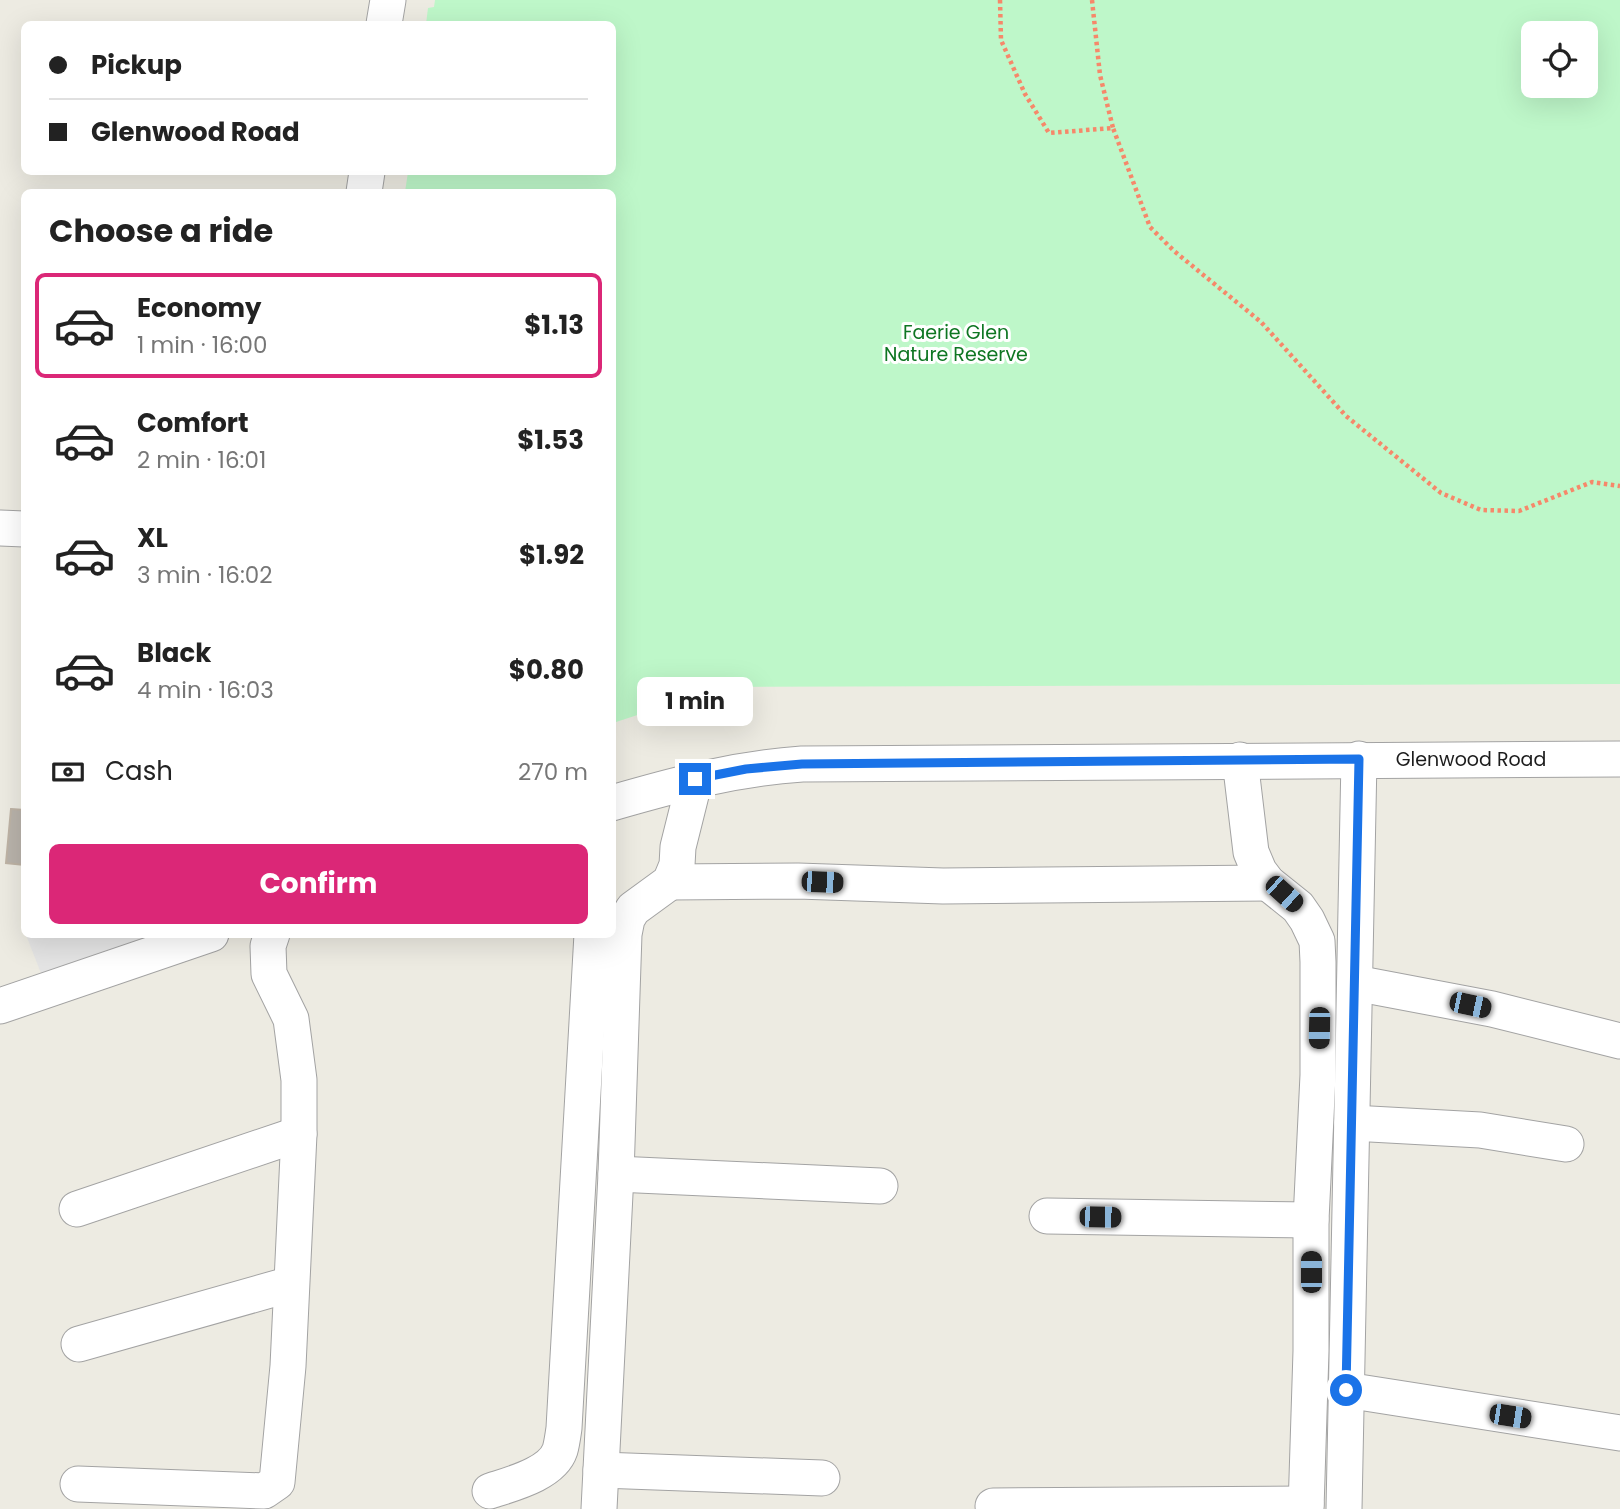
<!DOCTYPE html>
<html lang="en">
<head>
<meta charset="utf-8">
<style>
	body { margin:0; font-family:Poppins,sans-serif; background:#f2f2f2; color:#222; height:100vh; display:flex; flex-direction:column; font-size:26px; white-space:nowrap }
	* { box-sizing:border-box; margin:0 }
	p { font-size:23px; color:#767676 }
	.icon { flex:none; width:38px; height:38px; fill:none; stroke:currentColor; stroke-width:2; stroke-linecap:round; stroke-linejoin:round }
	.map { position:relative; flex:1; overflow:hidden }
	.sheet { position:absolute; left:21px; top:189px; width:595px; height:749px; display:flex; flex-direction:column; background:#fff; border-radius:10px; box-shadow:0 7px 28px #0002 }
	.sheet>* { flex:none }
	.banner { position:absolute; left:21px; top:21px; width:595px; height:154px; border-radius:10px; box-shadow:0 7px 28px #0002; display:grid; align-content:center; height:154px; padding:0 28px; background:#fff }
	.tools { position:absolute; left:1521px; top:21px; display:grid; gap:14px }
	.tools a { display:grid; place-items:center; width:77px; height:77px; border-radius:10px; background:#fff; box-shadow:0 7px 28px #0002; font-size:35px }
	.end { position:absolute; width:32px; height:32px; margin:-16px; border:9px solid #1a73e8; background:#fff; box-shadow:0 0 0 4px #fff }
	.from { border-radius:50% }
	.bubble { position:absolute; height:49px; border-radius:10px; background:#fff; box-shadow:0 7px 28px #0002; font-size:23px; font-weight:700; line-height:49px; text-align:center }
	.car { position:absolute; width:21px; height:42px; margin:-21px -10px; border-radius:9px; box-shadow:0 0 5px 2px #0007; background:linear-gradient(#222 24%,#8ab4d8 0 40%,#222 0 76%,#8ab4d8 0 86%,#222 0) }
	.banner b { display:flex; align-items:center; gap:24px; height:66px; font-size:26px }
	.banner b+b { border-top:2px solid #e0e0e0 }
	.banner i { width:18px; height:18px; background:#222 }
	ul { padding:0; list-style:none }
	li { display:flex; align-items:center; gap:21px; height:105px; margin:0 14px 10px; padding:0 14px; border:4px solid transparent; border-radius:10px }
	li div { flex:1 }
	li b { display:block; font-size:26px }
	li em { font-style:normal; font-weight:700 }
	li.on { border-color:#db2777 }
	li>.icon { width:63px; height:63px; stroke-width:1.5 }
	h2 { padding:0 28px; font-size:32px; line-height:84px }
	.pay { display:flex; align-items:center; gap:18px; height:77px; padding:0 28px; font-size:26px }
	.pay p { margin-inline-start:auto }
	.action { display:flex; gap:14px; margin-top:auto; padding:14px 28px }
	.action a { flex:1; height:80px; border-radius:10px; background:#db2777; color:#fff; font-size:28px; font-weight:700; line-height:80px; text-align:center }
	.map>svg:first-child { display:block }
	.park { fill:#bef7c9; fill-rule:evenodd }
	.parking { fill:#e4e4e4 }
	.building { fill:#b9b3ab; stroke:#beb3a5; stroke-width:2 }
	.lines { fill:none; stroke-linecap:round; stroke-linejoin:round }
	.minor-casing { stroke:#a3a3a3; stroke-width:37 }
	.path { stroke:#f6886a; stroke-width:4.5; stroke-dasharray:3.5 3.5; stroke-linecap:butt }
	.minor { stroke:#fff; stroke-width:35 }
	.route { stroke:#1a73e8; stroke-width:9 }
	.labels { text-anchor:middle; stroke-width:6; stroke-linejoin:round; paint-order:stroke }
	.park-label { font-size:19px; fill:#0e7622; stroke:#fff }
	.street-label { font-size:19px; fill:#1c1c1c; stroke:#fff }
</style>
</head>
<body>
<div class="map">
<svg width="1620" height="1509" viewBox="0 0 1620 1509">
	<rect width="100%" height="100%" fill="#edebe2"/>
	<path class="park" d="M435 0H1620V684L723 687 613 723 612 192H405L408 172H612V24H426L428 8 434 7ZM1533 33H1586V86H1533Z"/>
	<path class="parking" d="M26 935H143L149 949 46 986Z"/>
	<path class="building" d="M11 809 24 810V865L6 863Z"/>
	<g class="lines">
		<g class="minor-casing">
			<g id="minor">
				<path d="M384 24 388 0"/>
				<path d="M364 192 367 172"/>
				<path d="M0 528 24 529"/>
				<path d="M1240 760 1251 852 1259 871 1268 883 1298 907 1307 920 1317 941 1318 962V1075L1311 1220V1351L1306 1509"/>
				<path d="M612 803C678 784 733 769 802 764L1620 759"/>
				<path d="M670 882 798 881 943 886 1268 883"/>
				<path d="M1355 983 1492 1009 1620 1041"/>
				<path d="M0 1006 211 934"/>
				<path d="M1352 1123 1480 1130 1566 1144"/>
				<path d="M616 1174 880 1186"/>
				<path d="M77 1209 299 1134"/>
				<path d="M1047 1216 1311 1220"/>
				<path d="M79 1344 291 1284"/>
				<path d="M1346 1390 1620 1433"/>
				<path d="M601 1470 822 1478"/>
				<path d="M78 1484 264 1491 277 1482 288 1366 299 1134V1080L291 1019 269 974 268 946 272 934"/>
				<path d="M490 1491C511 1484 552 1474 560 1450 562 1443 563 1435 564 1428L592 934"/>
				<path d="M993 1506 1306 1504"/>
				<path d="M599 1509 616 1174 624 934 627 919 633 909 670 882 677 865 678 847 695 779"/>
				<path d="M1344 1509 1359 759"/>
			</g>
		</g>
		<g class="path">
			<path d="M1000 0 1001 40 1025 94 1049 133 1113 128 1150 227 1174 251 1261 322 1346 416 1441 493 1481 510 1519 511 1592 482 1620 486"/>
			<path d="M1092 0 1100 75 1113 128"/>
		</g>
		<use href="#minor" class="minor"/>
	</g>
	<g class="lines">
		<path class="route" d="M695 779 746 769 802 764 1359 759 1346 1390"/>
	</g>
	<g class="labels">
		<g class="park-label">
			<text x="956" y="339">Faerie Glen<tspan x="956" dy="22">Nature Reserve</tspan></text>
		</g>
		<g class="street-label">
			<text x="1471" y="766">Glenwood Road</text>
		</g>
	</g>
</svg>
<div class="tools">
<a><svg class="icon" aria-label="locate" viewBox="0 0 24 24"><circle cx="12" cy="12" r="6"/><path d="M12 2v4M12 18v4M2 12h4M18 12h4"/></svg></a>
</div>
<i class="end from" style="left:1346px;top:1390px"></i>
<i class="end" style="left:695px;top:779px"></i>
<div class="bubble" style="left:637px;top:677px;width:116px">1 min</div>
<i class="car" style="left:822px;top:882px;rotate:92deg"></i>
<i class="car" style="left:1284px;top:894px;rotate:132deg"></i>
<i class="car" style="left:1470px;top:1005px;rotate:102deg"></i>
<i class="car" style="left:1319px;top:1028px;rotate:181deg"></i>
<i class="car" style="left:1100px;top:1217px;rotate:91deg"></i>
<i class="car" style="left:1311px;top:1272px;rotate:0deg"></i>
<i class="car" style="left:1510px;top:1416px;rotate:99deg"></i>
<div class="banner">
<b><i class="from"></i>Pickup</b>
<b><i></i>Glenwood Road</b>
</div>
<section class="sheet">
<h2>Choose a ride</h2>
<ul>
<li class="on"><svg class="icon" aria-label="car" viewBox="0 0 24 24"><path d="M5 17H2v-5l4-1 3-4h7l3 4 3 1v5h-3M9 17h6M6 11h13"/><circle cx="7" cy="17" r="2"/><circle cx="17" cy="17" r="2"/></svg><div><b>Economy</b><p>1 min · 16:00</p></div><em>$1.13</em></li>
<li><svg class="icon" aria-label="car" viewBox="0 0 24 24"><path d="M5 17H2v-5l4-1 3-4h7l3 4 3 1v5h-3M9 17h6M6 11h13"/><circle cx="7" cy="17" r="2"/><circle cx="17" cy="17" r="2"/></svg><div><b>Comfort</b><p>2 min · 16:01</p></div><em>$1.53</em></li>
<li><svg class="icon" aria-label="car" viewBox="0 0 24 24"><path d="M5 17H2v-5l4-1 3-4h7l3 4 3 1v5h-3M9 17h6M6 11h13"/><circle cx="7" cy="17" r="2"/><circle cx="17" cy="17" r="2"/></svg><div><b>XL</b><p>3 min · 16:02</p></div><em>$1.92</em></li>
<li><svg class="icon" aria-label="car" viewBox="0 0 24 24"><path d="M5 17H2v-5l4-1 3-4h7l3 4 3 1v5h-3M9 17h6M6 11h13"/><circle cx="7" cy="17" r="2"/><circle cx="17" cy="17" r="2"/></svg><div><b>Black</b><p>4 min · 16:03</p></div><em>$0.80</em></li>
</ul>
<div class="pay"><svg class="icon" aria-label="cash" viewBox="0 0 24 24"><path d="M3 7h18v10H3z"/><circle cx="12" cy="12" r="2"/></svg>Cash<p>270 m</p></div>
<div class="action"><a>Confirm</a></div>
</section>
</div>
</body>
</html>
